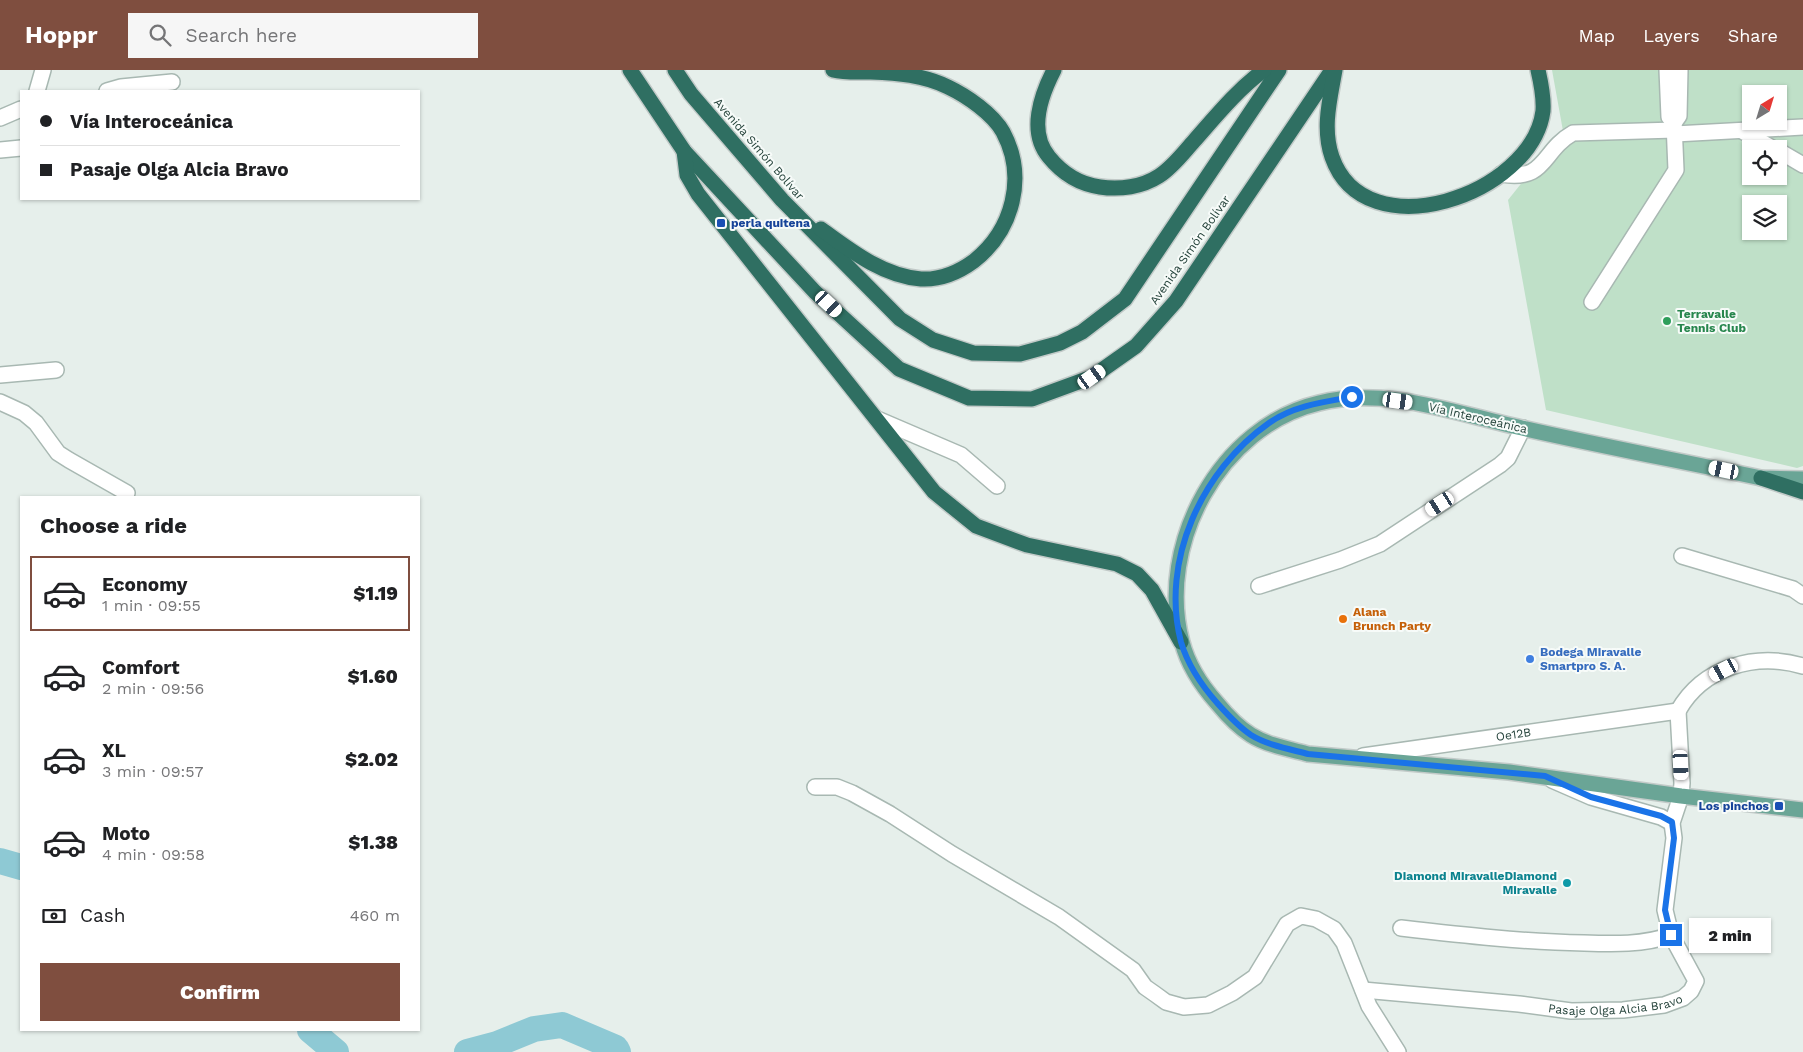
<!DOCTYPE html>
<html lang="en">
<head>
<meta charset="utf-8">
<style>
	body { margin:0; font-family:"Work Sans",sans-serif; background:#f6f6f6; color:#202124; height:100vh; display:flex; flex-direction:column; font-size:19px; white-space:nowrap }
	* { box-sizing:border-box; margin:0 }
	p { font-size:16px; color:#757577 }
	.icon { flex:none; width:28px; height:28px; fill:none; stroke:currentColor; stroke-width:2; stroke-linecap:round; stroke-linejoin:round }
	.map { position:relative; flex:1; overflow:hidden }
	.panel { position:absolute; left:20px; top:426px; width:400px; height:535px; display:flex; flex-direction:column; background:#fff; border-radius:0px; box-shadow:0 1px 4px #0004 }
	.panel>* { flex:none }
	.guide { position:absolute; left:20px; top:20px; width:400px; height:110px; border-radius:0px; box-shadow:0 1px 4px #0004; display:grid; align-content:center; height:110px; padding:0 20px; background:#fff }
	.needle { width:32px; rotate:38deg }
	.tools { position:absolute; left:1742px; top:15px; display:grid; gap:10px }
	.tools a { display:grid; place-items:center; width:45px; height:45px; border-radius:0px; background:#fff; box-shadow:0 1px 4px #0004; font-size:25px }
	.end { position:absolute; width:22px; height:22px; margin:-11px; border:6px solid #1a73e8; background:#fff; box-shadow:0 0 0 2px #fff }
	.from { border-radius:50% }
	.bubble { position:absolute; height:35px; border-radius:0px; background:#fff; box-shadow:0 1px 4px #0004; font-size:16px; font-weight:800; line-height:35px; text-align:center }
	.car { position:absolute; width:15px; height:30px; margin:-15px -8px; border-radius:6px; box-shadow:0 0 4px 1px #0007; background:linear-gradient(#fff 24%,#345 0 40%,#fff 0 76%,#345 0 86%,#fff 0) }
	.guide b { display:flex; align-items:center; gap:18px; height:48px; font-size:19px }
	.guide b+b { border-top:1px solid #e0e0e0 }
	.guide i { width:12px; height:12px; background:#202124 }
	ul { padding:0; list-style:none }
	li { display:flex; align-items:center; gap:15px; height:75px; margin:0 10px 8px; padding:0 10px; border:2px solid transparent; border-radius:0px }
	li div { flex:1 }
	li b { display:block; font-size:19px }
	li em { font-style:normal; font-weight:800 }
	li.selected { border-color:#7f4e3f }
	li>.icon { width:45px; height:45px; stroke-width:1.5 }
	h2 { padding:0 20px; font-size:22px; line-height:60px }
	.pay { display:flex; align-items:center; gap:12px; height:55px; padding:0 20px; font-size:19px }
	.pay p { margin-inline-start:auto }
	.primary-button { display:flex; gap:10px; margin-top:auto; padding:10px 20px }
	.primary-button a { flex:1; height:58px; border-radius:0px; background:#7f4e3f; color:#fff; font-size:20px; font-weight:800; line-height:58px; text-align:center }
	header { display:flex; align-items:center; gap:30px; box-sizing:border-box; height:70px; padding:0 25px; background:#7f4e3f; color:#fff }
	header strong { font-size:24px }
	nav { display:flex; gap:28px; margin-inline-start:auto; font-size:18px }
	.search { width:350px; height:45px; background:#f6f6f6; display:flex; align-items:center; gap:12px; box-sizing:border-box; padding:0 18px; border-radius:0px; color:#757577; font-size:19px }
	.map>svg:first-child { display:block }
	.green { fill:#bfe0c8; fill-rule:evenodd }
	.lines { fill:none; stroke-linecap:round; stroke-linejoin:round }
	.river { stroke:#8ec9d4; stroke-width:26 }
	.minor-casing { stroke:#a8b8b2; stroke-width:18 }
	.major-casing { stroke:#c2cac8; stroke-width:18 }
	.highway-casing { stroke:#c2cac8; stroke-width:18 }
	.minor { stroke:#fff; stroke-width:15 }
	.major { stroke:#6aa596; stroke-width:15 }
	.highway { stroke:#2f6f62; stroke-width:15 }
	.route { stroke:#1a73e8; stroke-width:6 }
	.transit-dot { fill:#1a4fb4; stroke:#f7fbf9; stroke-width:2 }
	.leisure-dot { fill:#2e9e5b; stroke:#f7fbf9; stroke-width:2 }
	.food-dot { fill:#e8710a; stroke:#f7fbf9; stroke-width:2 }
	.shop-dot { fill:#3f7fe0; stroke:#f7fbf9; stroke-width:2 }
	.culture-dot { fill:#0f9aa8; stroke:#f7fbf9; stroke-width:2 }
	.labels { text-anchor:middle; stroke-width:4; stroke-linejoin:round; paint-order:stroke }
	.street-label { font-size:12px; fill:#24423a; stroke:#f7fbf9 }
	.transit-label { font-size:12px; font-weight:bold; fill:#164399; stroke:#f7fbf9; text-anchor:start }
	.leisure-label { font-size:12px; font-weight:bold; fill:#27864d; stroke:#f7fbf9; text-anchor:start }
	.food-label { font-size:12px; font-weight:bold; fill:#c56008; stroke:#f7fbf9; text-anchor:start }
	.shop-label { font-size:12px; font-weight:bold; fill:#366cbe; stroke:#f7fbf9; text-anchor:start }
	.culture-label { font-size:12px; font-weight:bold; fill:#0d838f; stroke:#f7fbf9; text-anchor:end }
</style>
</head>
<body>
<header>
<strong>Hoppr</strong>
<div class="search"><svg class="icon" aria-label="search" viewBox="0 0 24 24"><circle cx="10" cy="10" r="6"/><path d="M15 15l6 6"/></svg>Search here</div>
<nav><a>Map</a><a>Layers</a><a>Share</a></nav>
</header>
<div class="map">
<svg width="1803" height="982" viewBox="0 0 1803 982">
	<rect width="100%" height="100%" fill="#e6efeb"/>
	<path class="green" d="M1552 0H1803V396L1797 398 1546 340 1508 130 1563 61ZM1751 24H1779V51H1751ZM1751 79H1779V106H1751ZM1751 134H1779V161H1751Z"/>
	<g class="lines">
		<g class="river">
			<path d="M0 791 21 797"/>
			<path d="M310 960 336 982"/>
			<path d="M467 982 497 974 534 959 562 955 616 978 618 982"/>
		</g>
		<g class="minor-casing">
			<g id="minor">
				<path d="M37 21 43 0"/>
				<path d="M107 21 121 17 172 12"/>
				<path d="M0 48 21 39"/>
				<path d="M1674 53 1679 46 1680 0"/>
				<path d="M1742 61 1774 79"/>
				<path d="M1675 64 1803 57"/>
				<path d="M0 80 21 78"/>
				<path d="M1779 81 1803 95"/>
				<path d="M1501 104C1547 112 1541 81 1573 63L1675 60"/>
				<path d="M1592 232 1676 100 1674 53 1669 47 1667 0"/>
				<path d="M0 305 56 300"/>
				<path d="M0 332 24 343 36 353 58 383 69 390 127 423"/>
				<path d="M877 349 961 385 997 416"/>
				<path d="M1682 486 1793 519 1803 526"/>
				<path d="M1259 516 1340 490 1380 474 1500 395 1508 388 1523 358"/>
				<path d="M1678 641C1703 597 1755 582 1803 596"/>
				<path id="s1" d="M1363 686 1678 641"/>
				<path d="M1552 710 1591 727 1661 747 1672 753"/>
				<path d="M815 717H837L852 723 890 744 952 784 1059 847 1133 900 1145 917 1155 924 1166 932 1184 937 1208 935 1232 923 1255 907 1287 854 1301 846 1316 849 1334 859 1344 873 1369 936 1398 982"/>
				<path d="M1401 858C1462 865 1523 872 1584 873 1613 874 1644 875 1671 865"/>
				<path id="s2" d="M1363 920 1519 934 1571 941 1623 940 1664 935 1683 928 1691 921 1696 911 1671 865 1665 840 1674 768 1672 753 1681 726 1682 713 1678 641"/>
			</g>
		</g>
		<g class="major-casing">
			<path id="major" d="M1803 409 1761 408C1681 391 1601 376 1522 358 1457 344 1386 316 1319 333 1220 356 1156 475 1182 572 1188 595 1201 615 1217 633 1226 644 1238 657 1251 665 1267 675 1289 679 1308 684L1509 702 1681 726 1803 740"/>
		</g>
		<g class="highway-casing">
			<g id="highway">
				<path d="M630 0 684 81 815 222 899 299 969 328 1032 329 1092 307 1136 276 1176 231 1332 0"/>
				<path d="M675 0 691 24 782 130 900 249 933 270 973 283 1020 284 1060 273 1082 262 1125 229 1279 0"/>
				<path d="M1054 0C1041 25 1028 62 1049 87 1062 103 1079 114 1100 117 1120 120 1142 117 1159 106 1173 97 1184 82 1194 71 1216 46 1237 20 1264 0"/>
				<path d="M1335 0C1330 29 1322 58 1332 87 1365 182 1532 125 1543 41 1544 28 1541 13 1538 0"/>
				<path d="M684 81 687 105 698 124 934 422 976 456 1027 475 1117 494 1137 504 1152 520 1181 572"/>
				<path d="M821 159C851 181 883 206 921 209 940 210 959 202 974 191 1013 160 1027 107 1003 62 993 44 967 26 948 17 924 5 897 3 871 2 859 2 845 3 833 0"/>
				<path d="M1761 408 1803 422"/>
			</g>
		</g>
		<use href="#minor" class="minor"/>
		<use href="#major" class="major"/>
		<use href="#highway" class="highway"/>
	</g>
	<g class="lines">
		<path class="route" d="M1352 327C1323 332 1293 336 1269 353 1202 400 1160 491 1181 572 1188 596 1202 616 1218 634 1227 644 1239 657 1251 665 1267 675 1289 679 1308 684L1545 706 1591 727 1661 746 1672 752 1674 768 1665 840 1671 865"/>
	</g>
	<g class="transit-dot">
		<rect x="716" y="148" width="10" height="10" rx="2.5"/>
		<rect x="1774" y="731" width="10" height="10" rx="2.5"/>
	</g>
	<circle class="leisure-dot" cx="1667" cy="251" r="5"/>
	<circle class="food-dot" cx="1343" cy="549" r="5"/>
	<circle class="shop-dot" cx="1530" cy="589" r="5"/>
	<circle class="culture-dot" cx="1567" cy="813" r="5"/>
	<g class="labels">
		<g class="street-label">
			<text transform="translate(759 79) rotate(49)" y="4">Avenida Simón Bolívar</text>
			<text transform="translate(1190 180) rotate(-55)" y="4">Avenida Simón Bolívar</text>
			<text transform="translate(1478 348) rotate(13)" y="4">Vía Interoceánica</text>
			<text dy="4" stroke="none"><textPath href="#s1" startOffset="152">Oe12B</textPath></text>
			<text dy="4" stroke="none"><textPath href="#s2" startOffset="254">Pasaje Olga Alcia Bravo</textPath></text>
		</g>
		<g class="transit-label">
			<text x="731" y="157">perla quitena</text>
			<text x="1769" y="740" text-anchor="end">Los pinchos</text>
		</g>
		<g class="leisure-label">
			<text x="1677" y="248">Terravalle<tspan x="1677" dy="14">Tennis Club</tspan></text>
		</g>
		<g class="food-label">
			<text x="1353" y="546">Alana<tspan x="1353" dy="14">Brunch Party</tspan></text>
		</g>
		<g class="shop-label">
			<text x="1540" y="586">Bodega Miravalle<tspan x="1540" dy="14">Smartpro S. A.</tspan></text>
		</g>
		<g class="culture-label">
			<text x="1557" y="810">Diamond MiravalleDiamond<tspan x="1557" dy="14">Miravalle</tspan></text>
		</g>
	</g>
</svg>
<div class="tools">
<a><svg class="needle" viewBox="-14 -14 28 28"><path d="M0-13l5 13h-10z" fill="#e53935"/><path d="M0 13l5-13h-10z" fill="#757577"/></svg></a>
<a><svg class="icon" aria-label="locate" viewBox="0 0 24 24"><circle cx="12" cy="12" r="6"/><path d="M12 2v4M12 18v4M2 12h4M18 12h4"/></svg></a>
<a><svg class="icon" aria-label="layers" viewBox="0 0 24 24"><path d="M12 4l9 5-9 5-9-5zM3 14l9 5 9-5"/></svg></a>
</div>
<i class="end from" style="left:1352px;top:327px"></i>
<i class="end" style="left:1671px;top:865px"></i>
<div class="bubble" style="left:1689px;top:848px;width:82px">2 min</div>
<i class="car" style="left:829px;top:234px;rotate:133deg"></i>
<i class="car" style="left:1092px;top:307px;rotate:55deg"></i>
<i class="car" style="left:1398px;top:331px;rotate:98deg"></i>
<i class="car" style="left:1724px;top:400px;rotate:282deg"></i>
<i class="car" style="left:1440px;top:434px;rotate:237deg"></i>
<i class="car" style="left:1724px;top:600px;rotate:242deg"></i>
<i class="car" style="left:1681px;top:695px;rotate:177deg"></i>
<div class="guide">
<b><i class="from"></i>Vía Interoceánica</b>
<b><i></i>Pasaje Olga Alcia Bravo</b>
</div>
<section class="panel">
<h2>Choose a ride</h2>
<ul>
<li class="selected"><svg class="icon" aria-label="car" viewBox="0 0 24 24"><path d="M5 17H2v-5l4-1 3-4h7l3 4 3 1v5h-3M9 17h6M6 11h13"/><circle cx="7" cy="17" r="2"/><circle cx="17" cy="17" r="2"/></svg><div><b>Economy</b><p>1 min · 09:55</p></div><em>$1.19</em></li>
<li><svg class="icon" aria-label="car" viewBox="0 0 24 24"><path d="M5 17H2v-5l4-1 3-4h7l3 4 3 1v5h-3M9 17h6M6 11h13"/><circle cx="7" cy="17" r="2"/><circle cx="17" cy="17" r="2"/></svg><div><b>Comfort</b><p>2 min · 09:56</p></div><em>$1.60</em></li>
<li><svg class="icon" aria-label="car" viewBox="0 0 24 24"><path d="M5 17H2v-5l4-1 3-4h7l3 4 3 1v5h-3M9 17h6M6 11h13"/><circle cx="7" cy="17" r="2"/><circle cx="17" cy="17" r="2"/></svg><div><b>XL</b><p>3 min · 09:57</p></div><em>$2.02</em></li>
<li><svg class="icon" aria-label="car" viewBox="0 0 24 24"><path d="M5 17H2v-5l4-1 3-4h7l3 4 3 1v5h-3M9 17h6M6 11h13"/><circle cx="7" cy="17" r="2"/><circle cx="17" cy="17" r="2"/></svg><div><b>Moto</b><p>4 min · 09:58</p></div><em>$1.38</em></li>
</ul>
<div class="pay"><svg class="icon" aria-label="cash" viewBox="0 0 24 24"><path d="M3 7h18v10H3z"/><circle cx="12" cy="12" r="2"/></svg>Cash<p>460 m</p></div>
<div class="primary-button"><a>Confirm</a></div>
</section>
</div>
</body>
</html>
